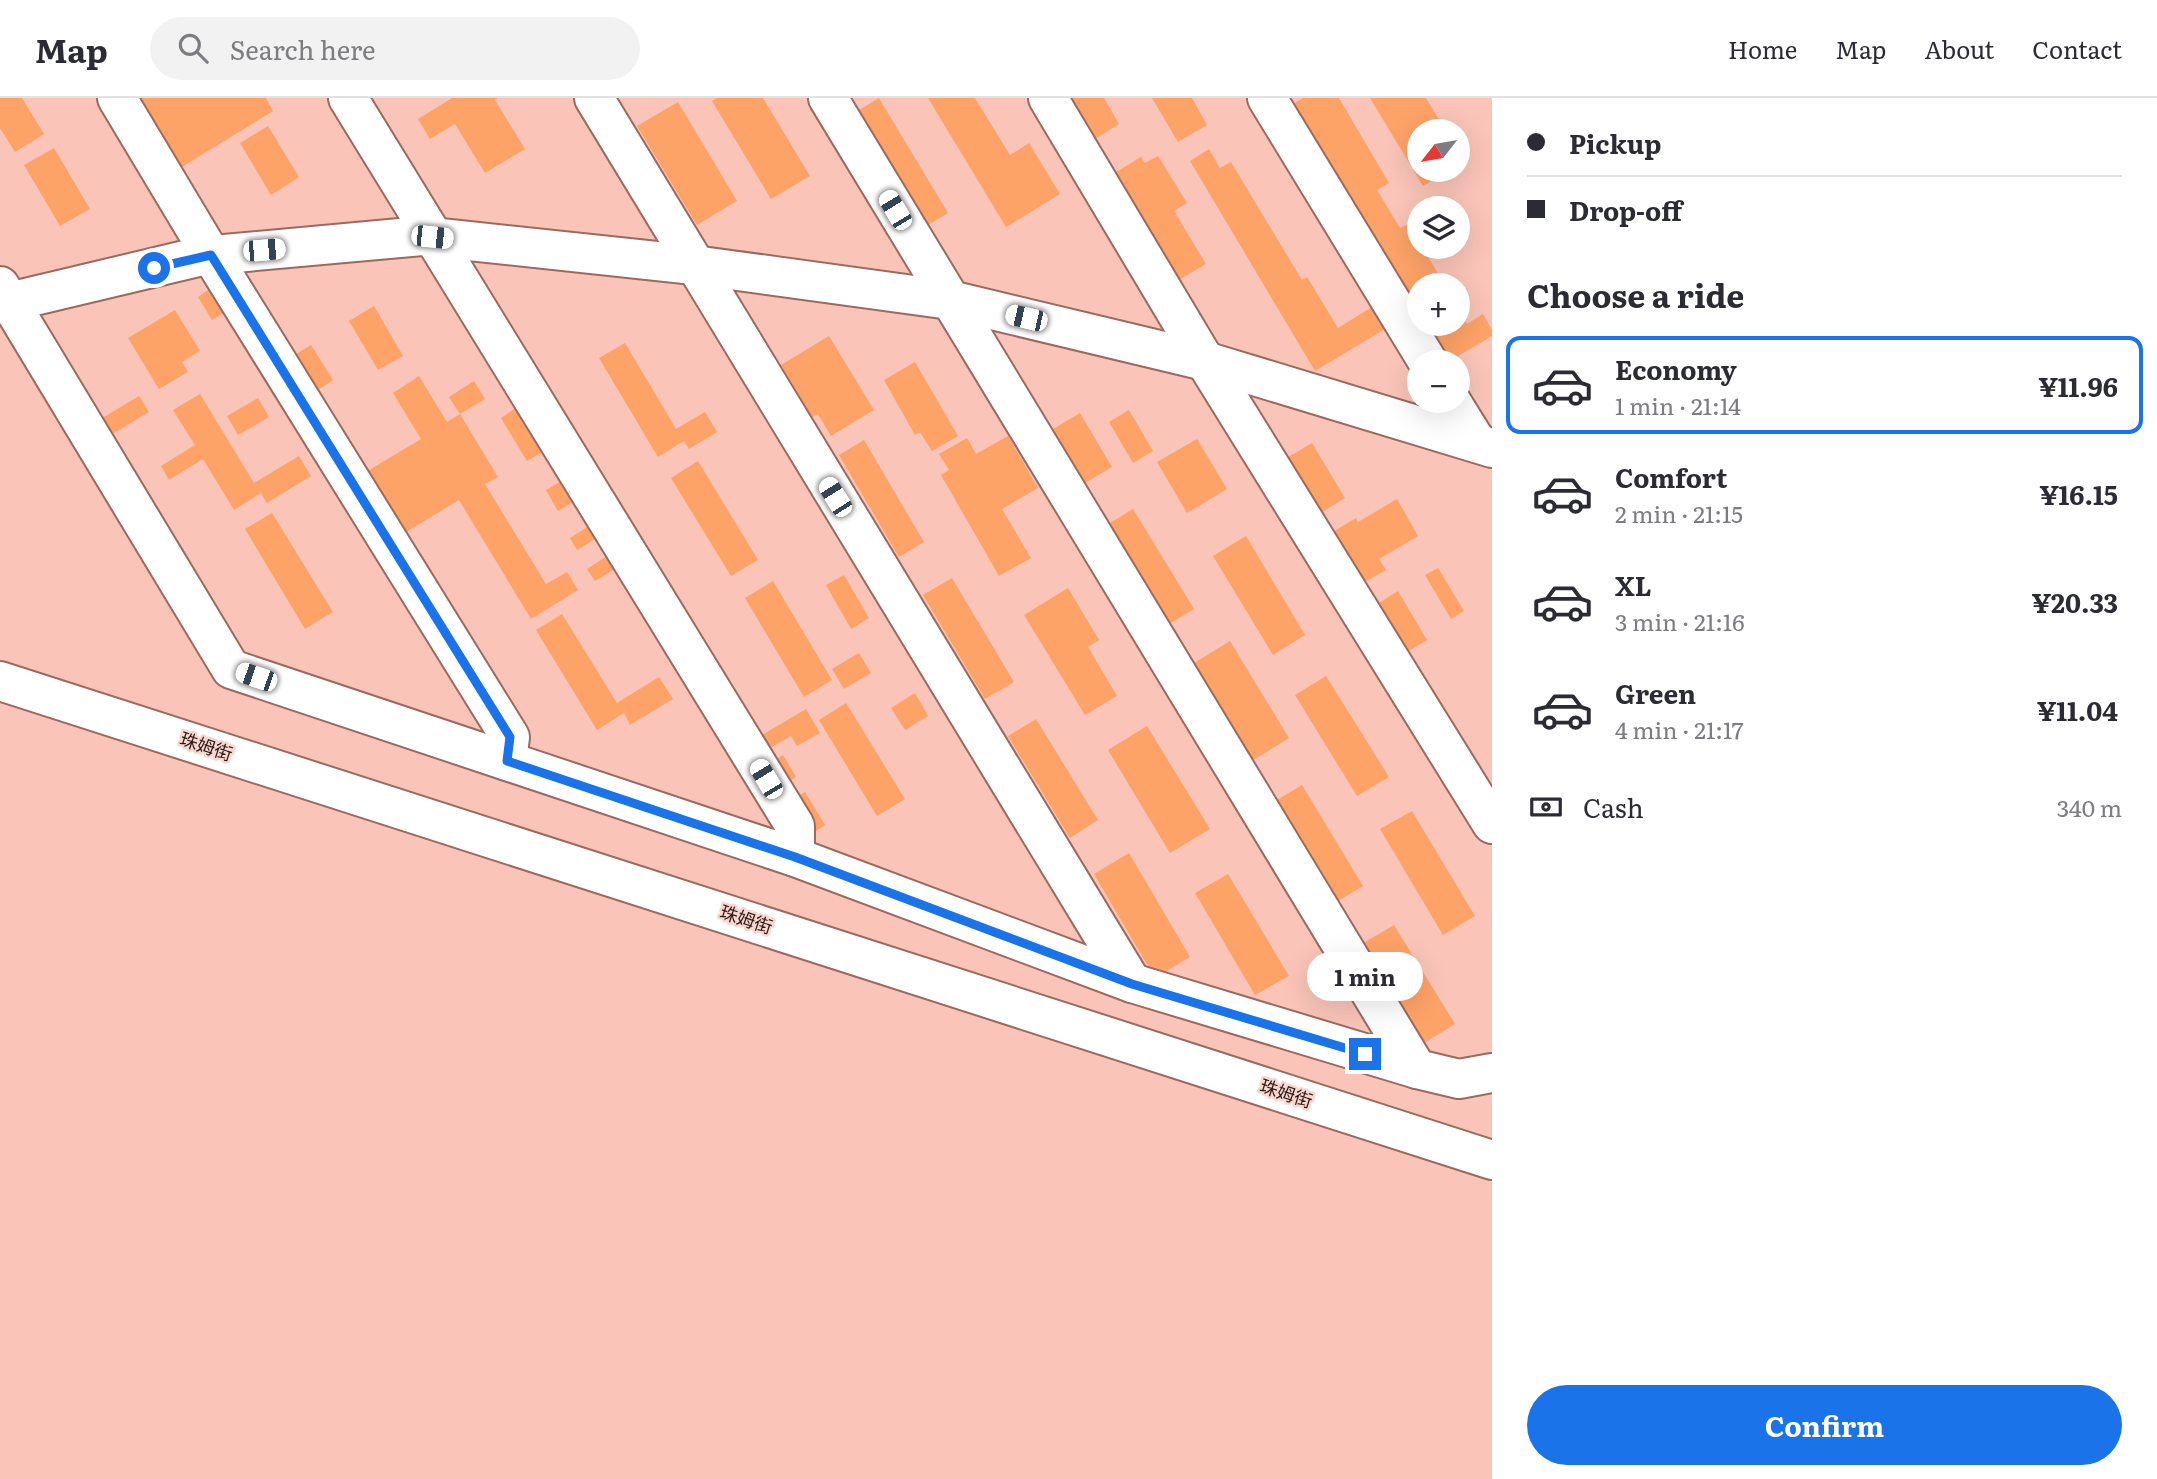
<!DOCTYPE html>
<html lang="en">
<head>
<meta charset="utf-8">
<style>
	body { margin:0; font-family:Literata,"Noto Sans SC",serif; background:#f2f2f3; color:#2b2b33; height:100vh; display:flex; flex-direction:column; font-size:26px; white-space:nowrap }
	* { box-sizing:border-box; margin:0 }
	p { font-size:23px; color:#7c7c81 }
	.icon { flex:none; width:38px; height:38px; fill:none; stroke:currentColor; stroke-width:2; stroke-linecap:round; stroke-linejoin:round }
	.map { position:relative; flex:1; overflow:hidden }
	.details { display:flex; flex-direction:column; background:#fff; width:665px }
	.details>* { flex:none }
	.banner { display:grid; align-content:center; height:154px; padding:0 35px; background:#fff }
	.needle { width:46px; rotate:239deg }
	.controls { position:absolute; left:1407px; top:21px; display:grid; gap:14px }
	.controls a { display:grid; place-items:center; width:63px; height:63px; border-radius:50%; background:#fff; box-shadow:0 7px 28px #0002; font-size:35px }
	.end { position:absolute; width:32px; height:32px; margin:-16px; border:9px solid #1a73e8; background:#fff; box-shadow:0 0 0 4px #fff }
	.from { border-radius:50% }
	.bubble { position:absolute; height:49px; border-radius:24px; background:#fff; box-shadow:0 7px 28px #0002; font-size:23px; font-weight:700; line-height:49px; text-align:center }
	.car { position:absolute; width:21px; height:42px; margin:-21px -10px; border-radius:9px; box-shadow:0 0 5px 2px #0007; background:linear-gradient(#fff 24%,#345 0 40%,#fff 0 76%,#345 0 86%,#fff 0) }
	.banner b { display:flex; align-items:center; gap:24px; height:66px; font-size:26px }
	.banner b+b { border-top:2px solid #e1e1e2 }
	.banner i { width:18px; height:18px; background:#2b2b33 }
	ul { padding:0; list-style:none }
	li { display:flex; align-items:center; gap:21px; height:98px; margin:0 14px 10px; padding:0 21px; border:4px solid transparent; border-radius:14px }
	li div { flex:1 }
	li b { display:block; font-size:26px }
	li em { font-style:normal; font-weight:700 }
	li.on { border-color:#1a73e8 }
	li>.icon { width:63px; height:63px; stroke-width:1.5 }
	h2 { padding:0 35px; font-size:32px; line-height:84px }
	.pay { display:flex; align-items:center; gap:18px; height:77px; padding:0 35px; font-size:26px }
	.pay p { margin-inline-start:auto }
	.primary-button { display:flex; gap:14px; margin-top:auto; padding:14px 35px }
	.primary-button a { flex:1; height:80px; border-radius:42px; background:#1a73e8; color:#fff; font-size:28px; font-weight:700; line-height:80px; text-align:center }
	header { display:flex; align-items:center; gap:42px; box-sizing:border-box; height:98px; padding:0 35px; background:#fff; border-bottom:2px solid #e1e1e2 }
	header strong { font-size:33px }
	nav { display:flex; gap:38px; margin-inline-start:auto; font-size:24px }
	.search { width:490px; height:63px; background:#f2f2f3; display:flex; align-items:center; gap:18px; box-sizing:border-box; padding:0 24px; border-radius:38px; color:#7c7c81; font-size:26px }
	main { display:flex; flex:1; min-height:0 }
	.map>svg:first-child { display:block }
	.building { fill:#fea368 }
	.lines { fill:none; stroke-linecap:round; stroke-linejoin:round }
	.minor-casing { stroke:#9a6a60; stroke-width:42 }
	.major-casing { stroke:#9a6a60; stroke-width:42 }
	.minor { stroke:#fff; stroke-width:38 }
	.major { stroke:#fff; stroke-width:38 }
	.route { stroke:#1a73e8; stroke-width:9 }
	.labels { text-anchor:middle; stroke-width:5; stroke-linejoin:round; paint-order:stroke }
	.street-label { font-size:18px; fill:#2c1814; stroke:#f8d7d0 }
</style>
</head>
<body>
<header>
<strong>Map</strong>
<div class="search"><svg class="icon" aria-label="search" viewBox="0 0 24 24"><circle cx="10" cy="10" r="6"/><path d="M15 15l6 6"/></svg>Search here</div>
<nav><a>Home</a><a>Map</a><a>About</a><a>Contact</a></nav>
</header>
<main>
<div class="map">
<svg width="1492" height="1381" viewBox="0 0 1492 1381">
	<rect width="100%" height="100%" fill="#fac4b8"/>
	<g class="building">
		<path d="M0 0H22L44 36 15 54 0 30Z"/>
		<path d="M133 0H266L273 13 177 72Z"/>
		<path d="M452 0H498L495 2 525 51 485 75 455 26 430 41 418 21Z"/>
		<path d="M717 0H763L810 78 771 101 712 3Z"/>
		<path d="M879 0 948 115 920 132 851 17Z"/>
		<path d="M928 0H975L1010 57 1029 45 1060 96 1006 129Z"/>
		<path d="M1060 0H1104L1119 26 1087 46Z"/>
		<path d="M1152 0H1192L1207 27 1178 44Z"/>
		<path d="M1303 0H1339L1389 85 1377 92 1400 130 1408 126 1419 145V149H1422L1445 187H1419V226H1458V209L1467 226 1483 216 1492 232V238L1448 264H1439L1288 9Z"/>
		<path d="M1370 0H1426L1446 33H1419V72H1450L1423 88Z"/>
		<path d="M678 4 737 103 697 127 637 28Z"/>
		<path d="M268 28 299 79 271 97 240 45Z"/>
		<path d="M54 50 90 111 60 128 24 67Z"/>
		<path d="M1209 51 1220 70 1231 64 1302 182 1307 179 1338 230 1372 209 1385 231 1315 273 1190 63Z"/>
		<path d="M1158 58 1187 105 1174 113 1206 166 1172 186 1108 79 1141 59 1145 65Z"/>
		<path d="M211 190 225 214 212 222 198 199Z"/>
		<path d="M374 208 403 258 378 272 349 223Z"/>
		<path d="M175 212 200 253 182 264 188 274 159 291 128 240Z"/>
		<path d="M829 238 874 312 831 338 818 316 812 319 781 267Z"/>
		<path d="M625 245 676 331 705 314 717 334 689 351 684 343 658 359 599 260Z"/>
		<path d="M311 247 333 282 315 294 293 258Z"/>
		<path d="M915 264 958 338 932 353 920 334 915 337 884 282Z"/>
		<path d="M419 278 447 324 460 316 498 379 485 386 546 486 567 474 578 492 531 521 459 402 398 439 361 377 421 341 393 295Z"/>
		<path d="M474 283 485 301 460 316 449 299Z"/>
		<path d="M200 296 254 385 299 358 311 378 267 405 261 395 234 412 203 361 169 382 161 368 195 347 173 312Z"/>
		<path d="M139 298 149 314 109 338 99 322Z"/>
		<path d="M258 300 269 319 238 337 227 318Z"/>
		<path d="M516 310 543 354 527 363 501 320Z"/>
		<path d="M1129 312 1153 353 1133 365 1109 324Z"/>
		<path d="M1080 315 1112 369 1080 388 1048 334Z"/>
		<path d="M1008 338 1038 390 1002 411 1031 460 999 478 941 377 949 372 939 356 967 340 976 356Z"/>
		<path d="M1197 341 1227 391 1187 415 1157 364Z"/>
		<path d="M864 342 924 444 899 459 839 357Z"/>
		<path d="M1312 345 1345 400 1314 419 1280 364Z"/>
		<path d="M698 363 758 462 731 478 671 380Z"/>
		<path d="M563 382 575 403 558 413 546 392Z"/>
		<path d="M1397 401 1418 438 1379 461 1386 472 1356 489 1326 438 1356 420 1358 424Z"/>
		<path d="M1133 411 1194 511 1166 528 1105 428Z"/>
		<path d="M272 415 333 514 305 531 245 431Z"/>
		<path d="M589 428 597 440 577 452 570 440Z"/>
		<path d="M1246 438 1305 537 1273 557 1213 458Z"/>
		<path d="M607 458 615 471 595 483 587 471Z"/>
		<path d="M1438 470 1464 513 1451 521 1425 477Z"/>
		<path d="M844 477 869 520 851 531 826 487Z"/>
		<path d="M952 480 1014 584 985 601 923 497Z"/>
		<path d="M773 483 832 582 804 599 745 500Z"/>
		<path d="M1068 490 1099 542 1088 549 1117 598 1085 617 1024 517Z"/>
		<path d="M1398 493 1427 542 1397 560 1368 512Z"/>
		<path d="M562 516 617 605 659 579 673 601 630 627 624 615 597 632 536 532Z"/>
		<path d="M1230 543 1289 640 1250 664 1191 567Z"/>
		<path d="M859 555 871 575 844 591 832 571Z"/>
		<path d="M1326 578 1389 679 1357 698 1295 597Z"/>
		<path d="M915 595 928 618 905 632 891 610Z"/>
		<path d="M846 605 905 701 877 718 819 622Z"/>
		<path d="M806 611 820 635 797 648 791 638 760 656 752 643Z"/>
		<path d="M1036 621 1098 722 1070 740 1008 638Z"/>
		<path d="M1147 628 1210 731 1170 755 1108 652Z"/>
		<path d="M783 657 796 679 780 689 767 667Z"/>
		<path d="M1302 687 1363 788 1333 806 1272 705Z"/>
		<path d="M805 694 825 727 810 737 790 703Z"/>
		<path d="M1412 713 1475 818 1443 837 1380 731Z"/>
		<path d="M1129 755 1190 859 1155 880 1094 776Z"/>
		<path d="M1228 776 1289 878 1255 897 1195 795Z"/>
		<path d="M1394 827 1455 926 1421 947 1360 847Z"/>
	</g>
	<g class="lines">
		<g class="minor-casing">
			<g id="minor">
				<path d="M117 0 211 157 510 639 507 663"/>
				<path d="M348 0 795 728V759"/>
				<path d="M594 0 1132 885"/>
				<path d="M828 0 1417 971"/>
				<path d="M1048 0 1205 263 1492 726"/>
				<path d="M1267 0 1428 264"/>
				<path d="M0 188 231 571 795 759 1132 885 1417 971 1459 981 1492 975"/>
				<path d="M9 204 202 158 422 138 694 167 950 202 1205 263 1492 350"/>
				<path d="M1451 303 1477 345"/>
			</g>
		</g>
		<g class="major-casing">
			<path id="major" d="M0 583 1492 1062"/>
		</g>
		<use href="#minor" class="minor"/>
		<use href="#major" class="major"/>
	</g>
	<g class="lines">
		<path class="route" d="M154 170 211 157 510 639 507 663 795 759 1132 886 1365 956"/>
	</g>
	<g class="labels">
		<g class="street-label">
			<text transform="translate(206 649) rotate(18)" y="6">珠姆街</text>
			<text transform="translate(746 822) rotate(18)" y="6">珠姆街</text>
			<text transform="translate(1286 996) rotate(18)" y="6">珠姆街</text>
		</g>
	</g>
</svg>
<div class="controls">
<a><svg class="needle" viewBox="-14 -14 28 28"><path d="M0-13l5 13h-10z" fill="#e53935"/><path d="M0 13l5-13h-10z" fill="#7c7c81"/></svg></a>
<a><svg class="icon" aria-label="layers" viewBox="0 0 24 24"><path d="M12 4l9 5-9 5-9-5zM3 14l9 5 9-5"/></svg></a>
<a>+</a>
<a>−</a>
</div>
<i class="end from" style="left:154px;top:170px"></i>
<i class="end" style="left:1365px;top:956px"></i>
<div class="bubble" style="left:1307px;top:854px;width:116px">1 min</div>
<i class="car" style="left:895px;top:112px;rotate:329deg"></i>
<i class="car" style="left:432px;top:139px;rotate:96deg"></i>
<i class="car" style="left:264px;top:152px;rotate:85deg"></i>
<i class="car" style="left:1026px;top:220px;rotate:283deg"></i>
<i class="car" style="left:835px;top:399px;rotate:328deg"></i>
<i class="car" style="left:256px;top:579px;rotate:289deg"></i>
<i class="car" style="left:766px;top:681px;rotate:329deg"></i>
</div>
<section class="details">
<div class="banner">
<b><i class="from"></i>Pickup</b>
<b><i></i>Drop-off</b>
</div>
<h2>Choose a ride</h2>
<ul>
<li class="on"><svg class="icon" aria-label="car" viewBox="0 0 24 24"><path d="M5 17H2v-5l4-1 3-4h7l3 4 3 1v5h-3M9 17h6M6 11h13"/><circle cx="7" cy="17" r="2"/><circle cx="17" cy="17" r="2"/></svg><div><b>Economy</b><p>1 min · 21:14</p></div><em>¥11.96</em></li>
<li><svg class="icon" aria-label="car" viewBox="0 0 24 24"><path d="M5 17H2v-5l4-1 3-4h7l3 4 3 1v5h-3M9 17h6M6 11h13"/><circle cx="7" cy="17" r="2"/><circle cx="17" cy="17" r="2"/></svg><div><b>Comfort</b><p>2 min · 21:15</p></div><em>¥16.15</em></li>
<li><svg class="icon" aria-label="car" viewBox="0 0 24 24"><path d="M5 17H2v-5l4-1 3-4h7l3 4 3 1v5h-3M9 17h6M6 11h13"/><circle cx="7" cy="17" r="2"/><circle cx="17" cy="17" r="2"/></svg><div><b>XL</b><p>3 min · 21:16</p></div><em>¥20.33</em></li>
<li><svg class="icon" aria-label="car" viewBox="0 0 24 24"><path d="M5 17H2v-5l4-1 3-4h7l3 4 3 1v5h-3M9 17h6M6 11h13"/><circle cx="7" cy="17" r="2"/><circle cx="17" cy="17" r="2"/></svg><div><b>Green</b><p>4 min · 21:17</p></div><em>¥11.04</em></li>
</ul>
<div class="pay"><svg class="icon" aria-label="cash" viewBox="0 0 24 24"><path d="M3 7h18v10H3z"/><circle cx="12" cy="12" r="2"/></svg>Cash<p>340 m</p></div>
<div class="primary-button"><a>Confirm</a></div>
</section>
</main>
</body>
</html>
